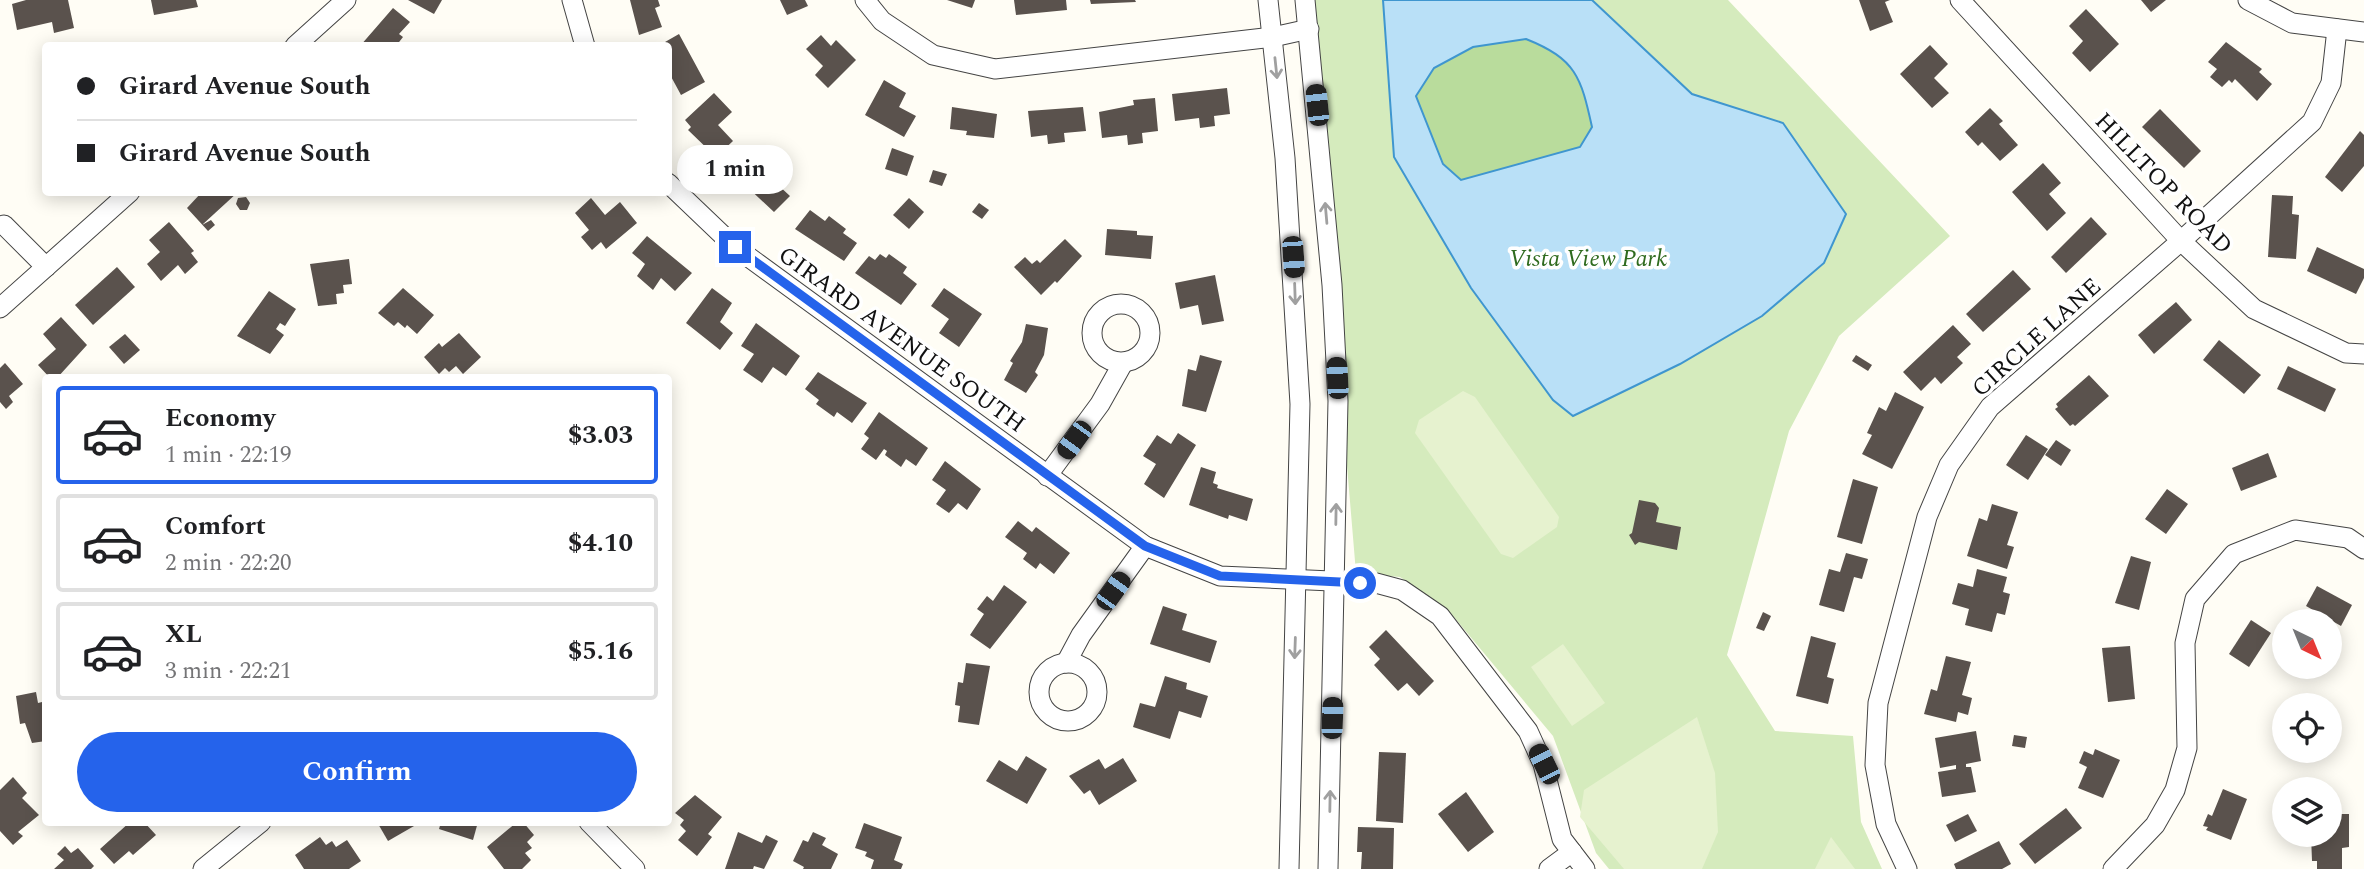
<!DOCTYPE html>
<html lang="en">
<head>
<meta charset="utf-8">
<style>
	body { margin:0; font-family:Spectral,serif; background:#f2f2f2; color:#202124; height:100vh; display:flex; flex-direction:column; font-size:26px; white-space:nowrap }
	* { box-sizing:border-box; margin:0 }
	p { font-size:23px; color:#757577 }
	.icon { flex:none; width:38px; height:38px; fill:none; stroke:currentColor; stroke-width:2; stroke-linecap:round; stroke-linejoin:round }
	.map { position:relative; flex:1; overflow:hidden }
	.sheet { position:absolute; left:42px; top:374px; width:630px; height:452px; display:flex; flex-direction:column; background:#fff; border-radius:7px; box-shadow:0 4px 18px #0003 }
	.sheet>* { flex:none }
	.banner { position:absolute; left:42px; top:42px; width:630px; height:154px; border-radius:7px; box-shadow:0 4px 18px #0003; display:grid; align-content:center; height:154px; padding:0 35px; background:#fff }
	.needle { width:46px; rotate:137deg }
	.fabs { position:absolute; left:2272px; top:609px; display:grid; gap:14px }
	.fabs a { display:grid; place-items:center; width:70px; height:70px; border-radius:50%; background:#fff; box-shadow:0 4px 18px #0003; font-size:35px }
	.end { position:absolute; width:32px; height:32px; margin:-16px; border:9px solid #2563eb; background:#fff; box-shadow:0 0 0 4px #fff }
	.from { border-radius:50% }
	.bubble { position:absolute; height:49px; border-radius:24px; background:#fff; box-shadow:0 4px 18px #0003; font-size:23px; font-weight:700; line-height:49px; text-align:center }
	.car { position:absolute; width:21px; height:42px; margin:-21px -10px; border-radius:9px; box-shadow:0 0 5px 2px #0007; background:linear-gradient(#222 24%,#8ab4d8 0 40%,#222 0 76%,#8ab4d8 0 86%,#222 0) }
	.banner b { display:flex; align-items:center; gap:24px; height:66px; font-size:26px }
	.banner b+b { border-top:2px solid #e0e0e0 }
	.banner i { width:18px; height:18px; background:#202124 }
	ul { padding:12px 0 0; list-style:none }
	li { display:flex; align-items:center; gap:21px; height:98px; margin:0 14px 10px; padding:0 21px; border:4px solid #e0e0e0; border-radius:7px }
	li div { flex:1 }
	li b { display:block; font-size:26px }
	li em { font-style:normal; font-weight:700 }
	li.active { border-color:#2563eb }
	li>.icon { width:63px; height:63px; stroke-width:1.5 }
	.button { display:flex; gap:14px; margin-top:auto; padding:14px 35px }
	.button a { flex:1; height:80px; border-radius:42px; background:#2563eb; color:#fff; font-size:28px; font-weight:700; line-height:80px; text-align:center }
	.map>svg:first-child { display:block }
	.green { fill:#d5ebbd }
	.forest { fill:#b9dc9c }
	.pitch { fill:#e6f2cf }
	.water { fill:#b9e0f7; stroke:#3f96cf; stroke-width:2; fill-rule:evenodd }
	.building { fill:#5a524d }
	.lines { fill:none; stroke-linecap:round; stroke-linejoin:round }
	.minor-casing { stroke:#444; stroke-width:21 }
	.minor { stroke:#fff; stroke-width:19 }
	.oneway { stroke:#a0a0a0 }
	.route { stroke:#2563eb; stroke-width:9 }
	.labels { text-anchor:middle; stroke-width:7; stroke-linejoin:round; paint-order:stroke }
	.street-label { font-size:24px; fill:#111; stroke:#fff }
	.park-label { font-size:24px; font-style:italic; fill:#2f6b1f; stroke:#fff }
</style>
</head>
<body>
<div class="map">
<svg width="2364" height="869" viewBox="0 0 2364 869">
	<rect width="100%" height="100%" fill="#fffdf5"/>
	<path class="green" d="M1308 0H1728L1950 236 1839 336 1789 431 1727 655 1775 731 1853 736 1861 822 1882 869H1609L1596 853 1553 736 1448 610 1400 577 1356 573Z"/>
	<path class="forest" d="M1526 39C1577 59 1580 76 1592 127L1580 147 1461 181 1443 164 1415 97 1434 68 1473 47Z"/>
	<g class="pitch">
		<path d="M1463 391 1475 397 1559 517 1557 527 1513 558 1501 554 1415 433 1419 420Z"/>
		<path d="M1563 644 1605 703 1572 726 1531 667Z"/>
		<path d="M1697 717 1715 773 1718 832 1702 869H1624L1580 817 1584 790Z"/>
		<path d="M1831 837 1855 869H1815Z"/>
	</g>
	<path class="water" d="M1383 0H1592L1692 94 1783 123 1846 214 1824 263 1762 316 1680 364 1573 416 1553 400 1471 288 1394 157ZM1526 39C1576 59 1581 77 1592 127L1580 147 1461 180 1443 164 1416 96 1434 68 1473 47Z"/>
	<g class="building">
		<path d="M26 0H68L74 28 54 33 52 22 17 30 12 4Z"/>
		<path d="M151 0H196L198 7 154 15Z"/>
		<path d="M408 0H442L434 14Z"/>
		<path d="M630 0H658L660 6 655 8 662 27 639 35Z"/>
		<path d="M780 0H805L808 6 787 15Z"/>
		<path d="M947 0H975L972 8Z"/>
		<path d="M1014 0H1066L1067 10 1016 15Z"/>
		<path d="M1090 0H1135L1136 2 1091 4Z"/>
		<path d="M1859 0H1890L1885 2 1893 22 1870 31Z"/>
		<path d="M2141 0H2166L2151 12Z"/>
		<path d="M393 8 410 22 399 34 403 37 396 46H360Z"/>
		<path d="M2086 9 2119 44 2090 72 2072 53 2083 41 2069 26Z"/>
		<path d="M679 34 705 82 681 95 668 71V46H658Z"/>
		<path d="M821 35 831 46 836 40 856 60 828 88 815 75 823 66 806 49Z"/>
		<path d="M2226 42 2262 69 2259 72 2272 84 2257 101 2235 79 2232 83 2229 80 2222 87 2210 77 2217 69 2208 62Z"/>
		<path d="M1930 45 1948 64 1934 78 1949 93 1932 108 1900 74Z"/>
		<path d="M884 80 906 93 899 107 916 116 904 137 865 115Z"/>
		<path d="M1227 88 1230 114 1214 116 1215 126 1200 128 1199 118 1175 121 1172 94Z"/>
		<path d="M714 93 732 112 718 125 733 141 716 157 688 130 691 127 685 120Z"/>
		<path d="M1155 98 1158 131 1142 133 1143 143 1128 145 1127 135 1102 138 1099 112 1134 105 1133 100Z"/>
		<path d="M952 107 997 114 994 138 966 135 967 131 950 129Z"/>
		<path d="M1083 107 1086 131 1064 133 1065 142 1048 144 1047 135 1031 137 1028 111Z"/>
		<path d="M1990 108 2003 121 1999 124 2018 145 2000 161 1982 142 1978 146 1965 132Z"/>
		<path d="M2160 109 2201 151 2184 168 2142 127Z"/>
		<path d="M2360 131 2364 135V166L2342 192 2325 177Z"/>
		<path d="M892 148 914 156 907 176 885 169Z"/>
		<path d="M760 163 780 182 777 184 790 196 774 212 742 182Z"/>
		<path d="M2043 163 2061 183 2049 194 2066 213 2047 231 2012 192Z"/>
		<path d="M933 170 947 174 942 186 929 182Z"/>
		<path d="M202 192H238L202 225 211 220 215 225 208 231 187 208Z"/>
		<path d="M2272 195 2293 196 2292 214 2299 215 2296 259 2268 257Z"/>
		<path d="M246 197 250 203 247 210H240L236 204 238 198Z"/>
		<path d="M591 198 605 215 620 202 637 223 606 249 601 242 592 250 581 237 589 230 575 213Z"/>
		<path d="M909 198 924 212 909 229 893 215Z"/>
		<path d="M979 203 989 210 982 219 972 212Z"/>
		<path d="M810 210 825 221 829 216 846 229 843 233 857 243 844 261 795 229Z"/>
		<path d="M2091 217 2107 234 2066 273 2051 257Z"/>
		<path d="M169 222 194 251 191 253 198 262 185 274 178 265 161 281 147 264 160 252 149 240Z"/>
		<path d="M1107 229 1137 231V235L1153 236 1151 259 1105 255Z"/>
		<path d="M647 236 692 273 675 291 661 278 653 290 637 276 645 264 632 253Z"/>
		<path d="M1065 239 1082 256 1057 283 1055 281 1041 295 1014 267 1025 257 1032 264 1037 260 1040 263Z"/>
		<path d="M2317 247 2364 269V278L2356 294 2307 271Z"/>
		<path d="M880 254 886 258 889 254 907 267 903 273 917 284 901 305 855 273 869 256 875 260Z"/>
		<path d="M349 259 352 284 343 285 344 293 336 294 337 304 318 306 310 264Z"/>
		<path d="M117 267 135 287 93 325 75 305Z"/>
		<path d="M2013 270 2031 289 1983 332 1966 314Z"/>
		<path d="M1215 275 1224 321 1202 325 1198 305 1180 309 1175 283Z"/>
		<path d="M403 288 434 315 417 334 407 325 405 328 398 322 394 326 378 313Z"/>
		<path d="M712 288 732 303 720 322 733 333 720 350 686 323Z"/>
		<path d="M944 288 982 314 959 347 939 333 949 319 931 306Z"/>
		<path d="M269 291 296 309 285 326 280 323 276 329 284 335 270 354 237 336Z"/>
		<path d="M2176 302 2192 320 2154 354 2138 335Z"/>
		<path d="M61 317 87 345 57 378H50L38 365 56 349 43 334Z"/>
		<path d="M756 323 800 356 786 376 773 367 762 383 743 370 754 354 741 346Z"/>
		<path d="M1026 324 1048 328 1044 355 1035 372 1038 375 1026 393 1004 380 1013 363 1010 361 1022 342Z"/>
		<path d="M1953 325 1971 344 1957 357 1963 363 1941 384 1935 377 1921 391 1903 372Z"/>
		<path d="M459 333 481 357 463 374 456 366 449 372 445 368 439 374 424 357 439 343 442 347Z"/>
		<path d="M125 334 140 350 124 364 109 347Z"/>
		<path d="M2219 340 2261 375 2244 394 2203 360Z"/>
		<path d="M1200 355 1222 361 1206 412 1182 406 1188 369 1196 371Z"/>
		<path d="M1856 355 1872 365 1868 371 1852 361Z"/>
		<path d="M5 363 23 384 9 396 13 402 6 409 0 402V368Z"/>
		<path d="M2288 366 2336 389 2325 412 2277 389Z"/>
		<path d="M818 372 867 403 852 423 837 412 834 417 816 404 819 400 805 389Z"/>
		<path d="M2089 375 2109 396 2075 426 2073 424 2070 426 2055 409 2058 407 2056 404Z"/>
		<path d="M1895 392 1924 407 1892 469 1862 454 1872 435 1867 433 1879 407 1886 411Z"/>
		<path d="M879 412 928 448 916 466 906 459 901 467 885 455 887 451 884 449 876 460 861 449 869 438 864 434Z"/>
		<path d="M1178 433 1196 445 1164 498 1144 484 1156 464 1143 456 1157 435 1171 444Z"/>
		<path d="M2026 435 2048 449 2028 480 2006 465Z"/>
		<path d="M2056 440 2071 450 2061 466 2045 455Z"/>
		<path d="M2268 453 2277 477 2241 491 2232 468Z"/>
		<path d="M945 461 981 489 967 510 958 503 949 513 936 504 946 490 932 480Z"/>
		<path d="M1201 467 1216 472 1213 483 1218 485 1217 488 1253 499 1247 521 1229 515 1228 519 1189 505Z"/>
		<path d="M1853 479 1878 487 1862 544 1837 537Z"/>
		<path d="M2167 489 2188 504 2166 534 2145 519Z"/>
		<path d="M1639 500 1655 503 1659 508 1656 522 1681 527 1677 550 1639 542 1635 545 1629 535 1632 533Z"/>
		<path d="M1992 504 2018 512 2007 545 2014 547 2007 569 1967 556 1979 518 1987 521Z"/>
		<path d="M1018 521 1032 532 1036 527 1070 553 1054 574 1040 563 1036 569 1023 559 1027 553 1005 537Z"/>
		<path d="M1846 553 1868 559 1862 579 1854 577 1844 612 1819 605 1829 569 1840 572Z"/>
		<path d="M2131 556 2151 562 2139 610 2115 603Z"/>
		<path d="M1977 569 2007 577 2003 592 2010 594 2005 615 1997 613 1992 632 1965 625 1969 609 1952 604 1958 583 1973 587Z"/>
		<path d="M1004 585 1027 602 990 649 970 635 984 614 977 609 987 596 993 601Z"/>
		<path d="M2317 586 2352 605 2341 626 2306 606Z"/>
		<path d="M1163 606 1187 614 1182 630 1217 641 1210 663 1150 644Z"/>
		<path d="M1763 612 1771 616 1764 631 1756 628Z"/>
		<path d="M2251 620 2271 633 2249 667 2229 654Z"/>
		<path d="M1386 630 1434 681 1419 696 1407 683 1398 691 1374 665 1380 659 1369 647Z"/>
		<path d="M1811 636 1836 643 1827 677 1834 679 1828 704 1796 696Z"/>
		<path d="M2130 646 2135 699 2108 702 2102 648Z"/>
		<path d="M1946 656 1971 662 1962 695 1972 698 1968 715 1958 712 1956 722 1924 714 1931 689 1937 691Z"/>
		<path d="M966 663 990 666 979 725 958 722 960 706 955 705 958 682 963 683Z"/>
		<path d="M1165 676 1187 683 1186 689 1208 696 1201 718 1179 711 1170 739 1133 727 1140 703 1155 707Z"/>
		<path d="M36 692 38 703 46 701V741L32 743 25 723 20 724 16 696Z"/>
		<path d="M1976 731 1981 761 1966 764V767H1971L1976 792 1942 797 1938 772 1956 769V765L1940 768 1935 738Z"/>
		<path d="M2014 735 2027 737 2025 748 2012 746Z"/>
		<path d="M2095 749 2120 760 2103 798 2078 788 2087 767 2079 763 2084 751 2093 755Z"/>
		<path d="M1379 752 1406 753 1403 823 1376 821Z"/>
		<path d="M1026 756 1047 769 1027 804 986 781 999 760 1017 771Z"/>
		<path d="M1123 758 1137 781 1099 805 1090 790 1084 794 1069 776 1099 759 1105 769Z"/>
		<path d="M13 777 27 793 22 798 39 815 18 832 23 836 13 845 0 831V790Z"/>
		<path d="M2223 789 2247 799 2231 840 2206 830 2208 827 2203 826 2208 814 2212 816Z"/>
		<path d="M1466 792 1494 832 1468 852 1438 814Z"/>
		<path d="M695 795 722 817 708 834 712 837 697 856 678 840 686 831 680 825 684 820 675 813Z"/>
		<path d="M2066 808 2082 828 2035 864 2019 844Z"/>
		<path d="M1968 814 1977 831 1955 842 1946 825Z"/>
		<path d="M2329 814H2349V847L2342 848V869H2317V861H2312L2311 835H2329Z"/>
		<path d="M130 822H144L156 835 133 855 129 851 114 864 100 849Z"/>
		<path d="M377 822H421L388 841Z"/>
		<path d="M441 822H478L473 840 439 829Z"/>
		<path d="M517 822H523L534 835 527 842 532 848 525 853 531 860 522 869H504L487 847Z"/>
		<path d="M864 823 902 837 894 860 903 864 901 869H871L874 860 865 856 867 852 855 848Z"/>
		<path d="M1358 827 1394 828 1393 869H1361L1362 852H1357Z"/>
		<path d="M738 832 762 843 766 835 778 841 764 869 754 866 753 869H725Z"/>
		<path d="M813 832 826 838 822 845 838 854 831 869H803L804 867 793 861 803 840 808 842Z"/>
		<path d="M320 837 326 845 332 841 336 847 347 840 361 861 349 869H304L295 855Z"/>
		<path d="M1999 841 2011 864 2002 869H1956L1954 864Z"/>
		<path d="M65 846 71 853 78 848 94 866 91 869H54L64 860 57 854Z"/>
	</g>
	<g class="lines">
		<g class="minor-casing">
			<g id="minor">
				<path d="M572 0 585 46"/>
				<path d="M865 0 882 21 933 55 995 69 1273 37 1309 29"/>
				<path d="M1268 0 1285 158 1300 404 1289 869"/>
				<path d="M1305 0 1332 285 1338 401 1328 869"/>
				<path d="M1960 0 2181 241 2254 309 2346 353 2364 354"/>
				<path d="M2248 0 2292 23 2364 32"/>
				<path d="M295 46 346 0"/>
				<path d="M668 183 735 247 1145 546 1220 576 1376 583 1402 590 1440 616 1528 731 1543 764 1562 839 1585 869"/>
				<path d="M4 225 46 267"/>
				<circle cx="1121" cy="333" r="29"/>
				<path d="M0 308 130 192"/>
				<path d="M1047 476 1100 404 1123 363"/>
				<circle cx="1068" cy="692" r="29"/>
				<path d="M1066 663 1081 635 1145 546"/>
				<path d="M589 822 635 869"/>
				<path d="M203 869 261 822"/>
				<path d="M1549 869 1572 852"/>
				<path d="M1907 869 1886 824 1875 765 1878 703 1927 517 1949 465 1990 407 2181 241 2312 122 2331 83 2337 29"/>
				<path d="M2113 869 2155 825 2175 790 2187 748 2185 643 2195 599 2234 554 2295 530 2348 538 2364 549"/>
			</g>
		</g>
		<use href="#minor" class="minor"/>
	</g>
	<defs><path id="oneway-shaft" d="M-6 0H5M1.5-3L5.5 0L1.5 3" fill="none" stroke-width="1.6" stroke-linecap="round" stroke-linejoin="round" transform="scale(1.75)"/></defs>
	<g class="oneway">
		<use href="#oneway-shaft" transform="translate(1276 68) rotate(84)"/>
		<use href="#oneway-shaft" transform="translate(1326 213) rotate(-95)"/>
		<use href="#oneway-shaft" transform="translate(1295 294) rotate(88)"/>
		<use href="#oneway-shaft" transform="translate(1336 514) rotate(-89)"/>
		<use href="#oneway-shaft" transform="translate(1295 648) rotate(92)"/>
		<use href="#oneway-shaft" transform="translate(1330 801) rotate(-89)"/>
	</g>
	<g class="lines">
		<path class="route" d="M735 247 1145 546 1220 576 1360 583"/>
	</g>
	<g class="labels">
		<g class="street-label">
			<text transform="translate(2164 183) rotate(46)" y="8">HILLTOP ROAD</text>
			<text transform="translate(2036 337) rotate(-42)" y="8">CIRCLE LANE</text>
			<text transform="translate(902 339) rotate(36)" y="8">GIRARD AVENUE SOUTH</text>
		</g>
		<g class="park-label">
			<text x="1588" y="266">Vista View Park</text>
		</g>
	</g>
</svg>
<div class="fabs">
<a><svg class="needle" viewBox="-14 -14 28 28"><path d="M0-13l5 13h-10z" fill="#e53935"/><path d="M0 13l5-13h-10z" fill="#757577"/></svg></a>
<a><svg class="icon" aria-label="locate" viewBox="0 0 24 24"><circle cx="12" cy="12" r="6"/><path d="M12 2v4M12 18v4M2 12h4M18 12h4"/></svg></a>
<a><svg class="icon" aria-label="layers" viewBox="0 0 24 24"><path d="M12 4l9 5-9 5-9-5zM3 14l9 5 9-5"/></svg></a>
</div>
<i class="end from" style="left:1360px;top:583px"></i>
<i class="end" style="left:735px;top:247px"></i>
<div class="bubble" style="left:677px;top:145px;width:116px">1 min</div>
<i class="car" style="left:1317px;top:105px;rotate:354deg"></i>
<i class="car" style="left:1293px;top:257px;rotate:176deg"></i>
<i class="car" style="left:1337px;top:378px;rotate:357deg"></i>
<i class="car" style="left:1074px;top:440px;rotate:216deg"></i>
<i class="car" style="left:1113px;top:591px;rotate:36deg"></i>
<i class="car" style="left:1332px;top:718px;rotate:2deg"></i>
<i class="car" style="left:1544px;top:764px;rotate:334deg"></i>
<div class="banner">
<b><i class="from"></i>Girard Avenue South</b>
<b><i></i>Girard Avenue South</b>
</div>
<section class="sheet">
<ul>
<li class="active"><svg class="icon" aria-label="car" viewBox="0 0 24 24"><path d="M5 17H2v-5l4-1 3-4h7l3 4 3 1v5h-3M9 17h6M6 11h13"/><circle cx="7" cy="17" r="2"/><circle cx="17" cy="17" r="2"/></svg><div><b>Economy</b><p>1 min · 22:19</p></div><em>$3.03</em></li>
<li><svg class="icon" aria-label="car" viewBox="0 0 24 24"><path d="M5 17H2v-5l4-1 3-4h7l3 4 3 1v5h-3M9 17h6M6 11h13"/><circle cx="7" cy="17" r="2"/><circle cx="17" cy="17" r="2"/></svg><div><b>Comfort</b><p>2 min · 22:20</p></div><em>$4.10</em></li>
<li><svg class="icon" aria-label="car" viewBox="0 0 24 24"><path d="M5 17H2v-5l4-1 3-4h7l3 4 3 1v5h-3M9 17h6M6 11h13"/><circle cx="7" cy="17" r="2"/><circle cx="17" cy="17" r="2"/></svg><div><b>XL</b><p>3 min · 22:21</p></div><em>$5.16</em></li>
</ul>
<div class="button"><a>Confirm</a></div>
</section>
</div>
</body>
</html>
